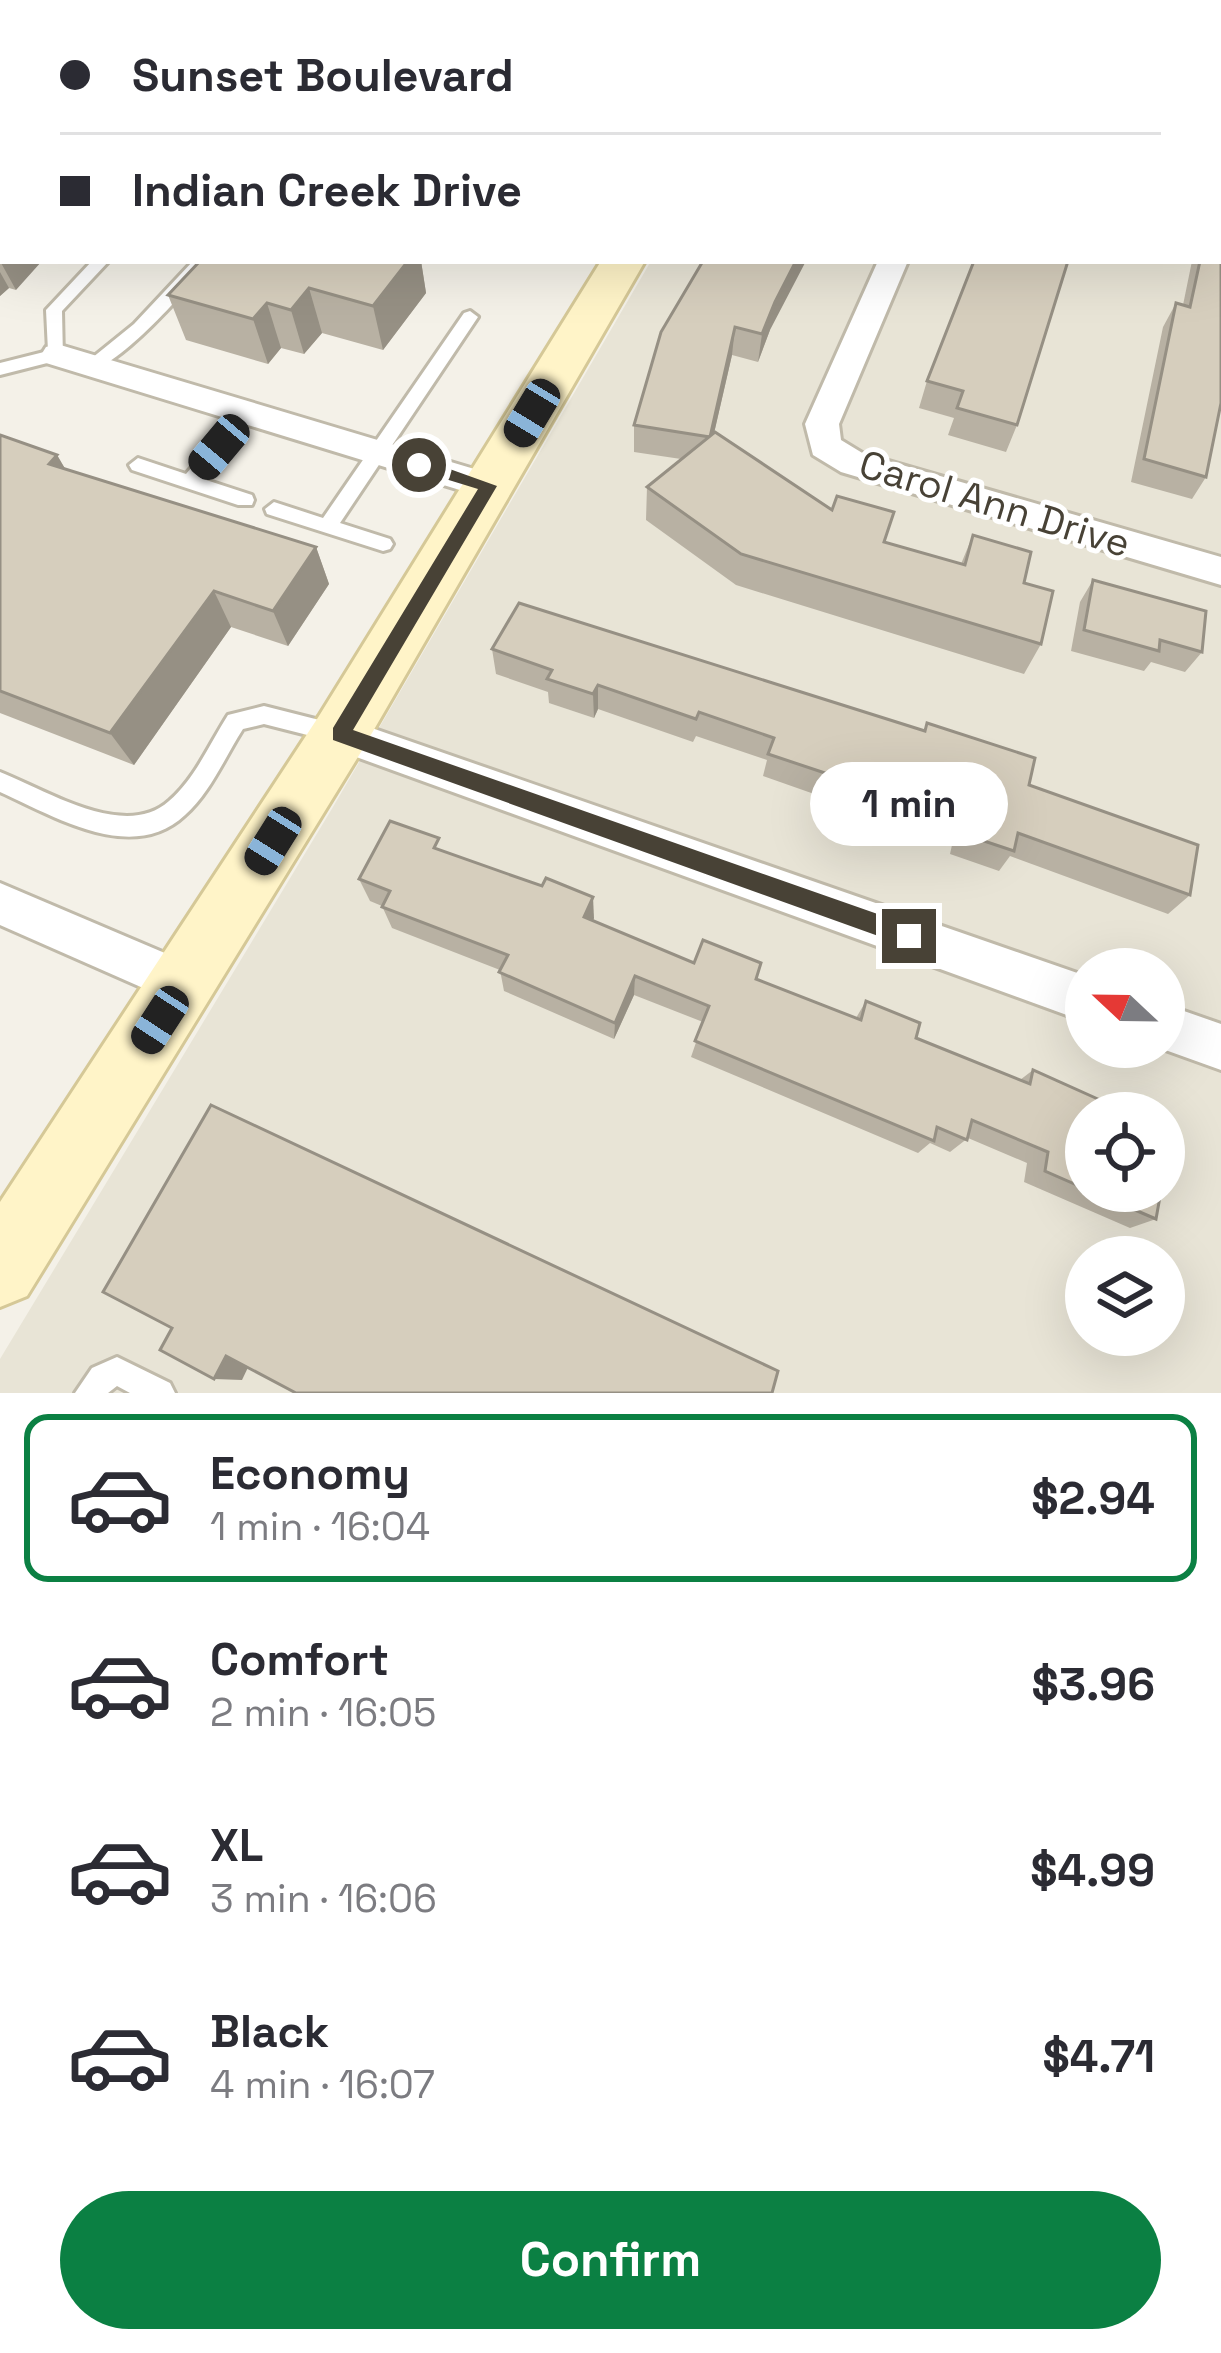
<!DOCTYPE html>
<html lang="en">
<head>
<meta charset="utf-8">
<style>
	body { margin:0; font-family:"Space Grotesk",sans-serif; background:#f2f2f3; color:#2b2b33; height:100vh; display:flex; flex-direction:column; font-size:45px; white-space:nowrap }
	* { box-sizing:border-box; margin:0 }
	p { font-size:39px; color:#7c7c81 }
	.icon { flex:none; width:66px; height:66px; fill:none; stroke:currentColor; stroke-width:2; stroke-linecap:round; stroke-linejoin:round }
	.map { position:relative; height:1393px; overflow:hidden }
	.panel { display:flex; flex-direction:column; background:#fff; flex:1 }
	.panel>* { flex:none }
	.hud { position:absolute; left:0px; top:0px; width:1221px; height:264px; box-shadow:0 12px 48px #0002; display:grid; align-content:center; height:264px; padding:0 60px; background:#fff }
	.needle { width:78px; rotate:292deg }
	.fabs { position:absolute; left:1065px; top:948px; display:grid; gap:24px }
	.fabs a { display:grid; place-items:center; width:120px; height:120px; border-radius:50%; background:#fff; box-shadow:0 12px 48px #0002; font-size:60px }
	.end { position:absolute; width:54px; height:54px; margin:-27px; border:15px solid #484236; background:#fff; box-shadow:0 0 0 6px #fff }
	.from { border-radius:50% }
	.bubble { position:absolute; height:84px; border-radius:42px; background:#fff; box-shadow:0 12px 48px #0002; font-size:39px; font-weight:700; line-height:84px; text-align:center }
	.car { position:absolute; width:36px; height:72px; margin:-36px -18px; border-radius:15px; box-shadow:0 0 9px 3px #0007; background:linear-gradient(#222 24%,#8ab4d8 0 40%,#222 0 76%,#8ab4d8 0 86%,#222 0) }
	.hud b { display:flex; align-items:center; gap:42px; height:114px; font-size:45px }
	.hud b+b { border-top:3px solid #e1e1e2 }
	.hud i { width:30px; height:30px; background:#2b2b33 }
	ul { padding:21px 0 0; list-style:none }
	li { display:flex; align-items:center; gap:36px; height:168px; margin:0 24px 18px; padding:0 36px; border:6px solid transparent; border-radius:24px }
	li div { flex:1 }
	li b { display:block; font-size:45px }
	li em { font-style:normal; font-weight:700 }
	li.on { border-color:#0b8043 }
	li>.icon { width:108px; height:108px; stroke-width:1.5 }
	.cta { display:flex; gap:24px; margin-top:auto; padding:24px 60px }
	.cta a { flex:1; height:138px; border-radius:72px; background:#0b8043; color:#fff; font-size:48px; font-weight:700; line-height:138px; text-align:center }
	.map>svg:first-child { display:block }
	.residential { fill:#e8e4d6; fill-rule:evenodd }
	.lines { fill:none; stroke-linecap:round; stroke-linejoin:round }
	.lane-casing { stroke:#c0baaa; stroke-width:6 }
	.street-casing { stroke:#c0baaa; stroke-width:6 }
	.secondary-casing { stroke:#d5c897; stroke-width:6 }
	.lane { fill:#fff; fill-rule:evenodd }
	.street { fill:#fff; fill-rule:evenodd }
	.secondary { fill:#fff4c8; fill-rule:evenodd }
	.wall { fill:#b8b1a3 }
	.shaded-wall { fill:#969084 }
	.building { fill:#d6cebd; stroke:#969084; stroke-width:3 }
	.route { fill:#484236 }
	.labels { text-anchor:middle; stroke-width:10; stroke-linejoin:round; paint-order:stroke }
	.street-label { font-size:39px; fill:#484236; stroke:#fff }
</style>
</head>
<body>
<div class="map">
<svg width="1221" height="1393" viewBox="0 0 1221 1393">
	<rect width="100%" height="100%" fill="#f4f1e8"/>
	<path class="residential" d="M737 0H1221V1393H0V1359L333 807 651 261H1218V3ZM1086 969H1164V1047H1086ZM1086 1113H1164V1191H1086ZM1086 1257H1164V1335H1086Z"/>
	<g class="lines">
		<g class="lane-casing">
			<g id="lane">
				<path d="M92 261H109L62 311 63 359 0 375V363L48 351 46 310Z"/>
				<path d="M193 261H210C191 286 115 372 87 370V362L134 324Z"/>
				<path d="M470 311 478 317 340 523 390 539 393 544 390 549 383 551 267 514 265 509 274 502 323 518 464 313Z"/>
				<path d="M248 406 254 408V416L203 479 252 495 254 500 252 505H238L132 470 129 465 138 458 186 474 242 408Z"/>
				<path d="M264 706 339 725 347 727 350 734 347 741 339 743 264 724 243 729C225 757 210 793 185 815 132 865 54 816 0 792V772C46 790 125 841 169 801 195 779 210 743 228 715Z"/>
				<path d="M117 1357 170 1383 175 1393H130L117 1386 108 1393H75L92 1368Z"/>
			</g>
		</g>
		<g class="street-casing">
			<g id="street">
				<path d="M994 0H1018L993 3Z"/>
				<path d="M878 261H908L839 424 841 440 864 454 1221 557V585L841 472 813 455 805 424Z"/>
				<path d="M57 344 501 477 506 486 501 495 489 499 46 363 41 355 46 347Z"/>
				<path d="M340 717 1086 976V1022L326 746 320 734 326 722Z"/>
				<path d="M0 883 200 968 207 984 200 1000 184 1006 0 925Z"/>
				<path d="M1164 1004 1221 1024V1070L1157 1047H1164Z"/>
			</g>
		</g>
		<g class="secondary-casing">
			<g id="secondary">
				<rect x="701" y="0" width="34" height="3"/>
				<path d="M601 261H645L361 752 27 1296 0 1307V1202L319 716Z"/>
			</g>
		</g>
		<use href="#lane" class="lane"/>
		<use href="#street" class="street"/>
		<use href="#secondary" class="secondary"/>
	</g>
	<g class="wall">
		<path d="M1221 183V405L1206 477 1192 499 1131 482 1163 327 1176 303 1183 305 1192 261H1218V189Z"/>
		<path d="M0 184 16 290 9 288 0 296Z"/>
		<path d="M200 261H421L426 293 383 350 322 333 304 354 281 348 268 364 186 340 168 295Z"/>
		<path d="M703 261 770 330 758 362 732 355 714 433 884 542 961 564 973 535 1024 583 1041 644 1024 674 736 585 646 520 647 487 681 459 634 452V425Z"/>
		<path d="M974 261 1017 425 1006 452 948 435 954 418 919 408 927 381Z"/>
		<path d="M0 435 57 455 65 469 316 547 329 584 288 646 231 627 134 765 0 713Z"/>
		<path d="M1093 580 1202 652 1185 672 1151 662 1144 671 1071 651 1080 602Z"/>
		<path d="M492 649 924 730 927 723 1029 785 1190 895 1168 914 1010 856 999 871 950 854 956 827 869 797 859 822 813 806 817 795 763 776 767 760 696 736 693 742 598 709 594 718 549 703 548 692 496 674Z"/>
		<path d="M443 851 594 918 593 921 694 963 756 979 856 1018 866 1001 916 1038 1020 1080 1033 1070 1086 1113V1191H1161L1156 1219 1130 1228 1024 1182 1027 1163 968 1138 950 1152 930 1143 918 1153 691 1057 703 1022 634 995 614 1039 504 991 500 970 392 928 382 906 370 901 359 879Z"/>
	</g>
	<g class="shaded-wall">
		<path d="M502 0H580V3H496Z"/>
		<path d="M3 122V173L0 175V125Z"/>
		<path d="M3 248V261H42L16 290 0 261V251Z"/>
		<path d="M408 261H421L426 293 383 350 373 306Z"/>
		<path d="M796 261H806L770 330 758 362 762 334 775 302Z"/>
		<path d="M0 272 9 288 0 296Z"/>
		<path d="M309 288 322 333 304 354 291 310Z"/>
		<path d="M267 303 281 348 268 364 253 319Z"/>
		<path d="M735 327 732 355 707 464 710 437Z"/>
		<path d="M57 455 80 494 49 464Z"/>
		<path d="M316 547 329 584 288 646 273 611Z"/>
		<path d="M214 591 231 627 134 765 110 733Z"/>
		<path d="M598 685V709L594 718 593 694Z"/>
		<path d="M593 897 594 918 585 938 584 917Z"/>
		<path d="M635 976 634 995 614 1039 615 1023Z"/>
		<path d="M226 1356 252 1359 242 1380 214 1379Z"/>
	</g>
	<g class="building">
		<path d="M227 0H263L283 3H224Z"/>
		<path d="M406 0H502L496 3H389Z"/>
		<path d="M855 0H932L930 3H854Z"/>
		<path d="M1074 0H1150L1149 3H1073Z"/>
		<path d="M0 184 3 185V248L0 251Z"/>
		<path d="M1221 188V403L1206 477 1144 459 1176 303 1190 307 1200 261H1218V201Z"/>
		<path d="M200 261H408L373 306 309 288 291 310 267 303 253 319 168 295Z"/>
		<path d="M703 261H796L775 302 762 334 735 327 710 437 634 425 661 332Z"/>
		<path d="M974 261H1068L1017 425 957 408 963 391 927 381Z"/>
		<path d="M715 432 832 510 837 496 894 512 884 542 965 565 973 535 1031 552 1024 583 1053 591 1041 644 741 554 647 487Z"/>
		<path d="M0 435 57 455 49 464 316 547 273 611 214 591 110 733 0 691Z"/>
		<path d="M1093 580 1206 611 1202 652 1160 640 1159 651 1084 630Z"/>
		<path d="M519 603 925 731 927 723 1035 758 1029 785 1198 845 1190 895 1018 833 1014 851 963 834 969 806 876 775 868 800 821 784 825 773 768 754 774 738 699 712 696 719 598 685 593 694 547 679 552 670 492 649Z"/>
		<path d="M390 821 439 838 434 848 542 886 546 878 593 897 584 917 694 963 703 940 761 963 756 979 861 1020 866 1001 920 1023 916 1038 1030 1084 1033 1070 1129 1113H1086V1189L1045 1171 1048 1152 972 1120 967 1140 937 1127 934 1141 695 1041 709 1006 635 976 615 1023 499 972 508 955 382 907 390 891 359 879Z"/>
		<path d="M211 1105 778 1371 772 1393H296L226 1356 214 1379 160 1350 172 1328 103 1292Z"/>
		<path d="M1164 1129 1171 1132 1164 1173Z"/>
		<path d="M1091 1191H1161L1156 1219Z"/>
	</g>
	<path class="route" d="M419 458 497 486 353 730 909 925 917 928V944L909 947 333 740V728L478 489 413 469V460Z"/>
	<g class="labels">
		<g class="street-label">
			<text transform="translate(995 503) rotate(17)" y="14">Carol Ann Drive</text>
		</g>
	</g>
</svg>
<div class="fabs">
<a><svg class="needle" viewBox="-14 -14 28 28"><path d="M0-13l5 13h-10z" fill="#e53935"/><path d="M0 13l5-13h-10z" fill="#7c7c81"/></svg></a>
<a><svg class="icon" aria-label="locate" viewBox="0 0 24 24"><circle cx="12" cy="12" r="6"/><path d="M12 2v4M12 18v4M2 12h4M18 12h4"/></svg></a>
<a><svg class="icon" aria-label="layers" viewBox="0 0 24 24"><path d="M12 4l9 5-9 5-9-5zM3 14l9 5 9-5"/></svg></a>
</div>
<i class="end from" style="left:419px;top:465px"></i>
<i class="end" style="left:909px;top:936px"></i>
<div class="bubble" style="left:810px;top:762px;width:198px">1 min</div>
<i class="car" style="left:532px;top:413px;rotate:211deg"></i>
<i class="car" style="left:219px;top:447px;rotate:220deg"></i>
<i class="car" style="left:273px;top:841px;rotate:212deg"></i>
<i class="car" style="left:160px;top:1020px;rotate:213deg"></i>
<div class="hud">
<b><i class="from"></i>Sunset Boulevard</b>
<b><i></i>Indian Creek Drive</b>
</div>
</div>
<section class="panel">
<ul>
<li class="on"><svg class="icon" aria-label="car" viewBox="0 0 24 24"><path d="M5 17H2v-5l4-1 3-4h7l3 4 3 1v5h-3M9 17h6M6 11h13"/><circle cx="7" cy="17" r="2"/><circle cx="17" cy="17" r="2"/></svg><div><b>Economy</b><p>1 min · 16:04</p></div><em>$2.94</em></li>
<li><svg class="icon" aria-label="car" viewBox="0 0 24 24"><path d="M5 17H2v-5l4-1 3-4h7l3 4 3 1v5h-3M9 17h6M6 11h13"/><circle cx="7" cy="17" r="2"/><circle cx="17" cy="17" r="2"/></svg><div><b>Comfort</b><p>2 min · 16:05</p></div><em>$3.96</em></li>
<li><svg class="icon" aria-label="car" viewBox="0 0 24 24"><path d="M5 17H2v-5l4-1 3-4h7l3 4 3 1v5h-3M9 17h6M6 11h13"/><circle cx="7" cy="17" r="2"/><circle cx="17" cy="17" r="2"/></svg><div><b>XL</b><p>3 min · 16:06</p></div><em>$4.99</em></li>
<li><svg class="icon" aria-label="car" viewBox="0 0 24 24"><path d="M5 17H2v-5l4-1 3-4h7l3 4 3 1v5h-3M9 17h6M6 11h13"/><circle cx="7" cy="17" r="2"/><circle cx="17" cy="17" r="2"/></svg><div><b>Black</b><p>4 min · 16:07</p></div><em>$4.71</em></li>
</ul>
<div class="cta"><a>Confirm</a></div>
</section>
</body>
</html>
